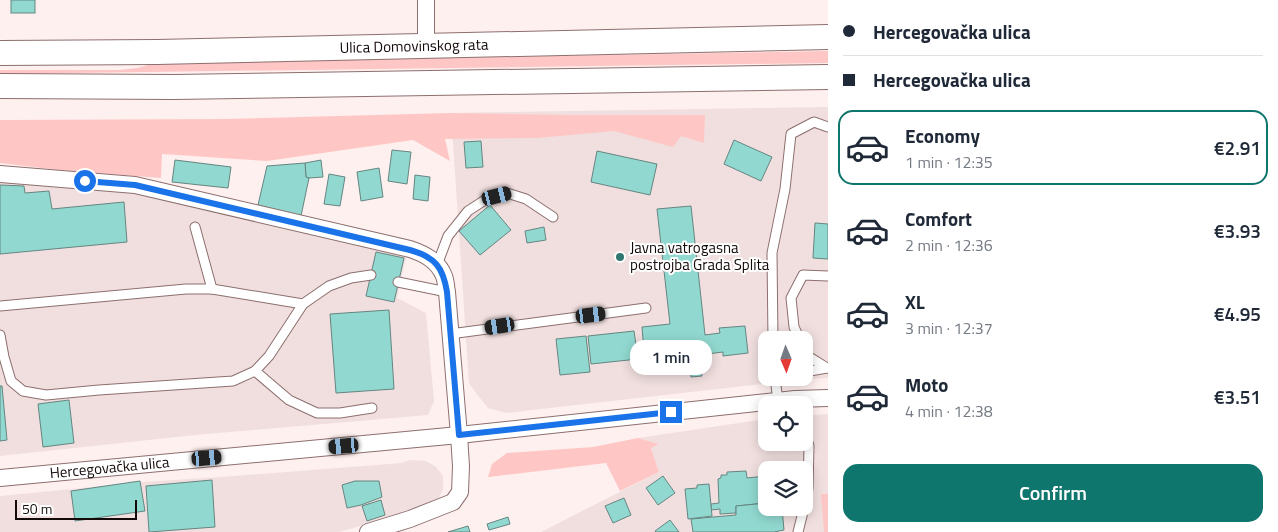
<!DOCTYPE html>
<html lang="en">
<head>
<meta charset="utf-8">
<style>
	body { margin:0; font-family:"Titillium Web",sans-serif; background:#f6f6f7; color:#1f2937; height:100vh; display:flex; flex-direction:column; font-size:19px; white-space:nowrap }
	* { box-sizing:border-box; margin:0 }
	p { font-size:16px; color:#747a83 }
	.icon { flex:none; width:28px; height:28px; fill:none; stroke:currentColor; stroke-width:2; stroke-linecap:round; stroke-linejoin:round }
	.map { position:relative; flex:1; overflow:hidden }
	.drawer { display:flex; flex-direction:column; background:#fff; width:450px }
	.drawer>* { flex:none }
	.top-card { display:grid; align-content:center; height:110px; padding:0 15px; background:#fff }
	.needle { width:32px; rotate:178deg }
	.fabs { position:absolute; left:758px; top:331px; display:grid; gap:10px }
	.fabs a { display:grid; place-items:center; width:55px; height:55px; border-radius:10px; background:#fff; box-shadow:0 2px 12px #0003; font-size:25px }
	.scale { position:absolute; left:15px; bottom:12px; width:122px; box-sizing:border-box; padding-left:5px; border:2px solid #130908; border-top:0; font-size:14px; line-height:18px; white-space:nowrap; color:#130908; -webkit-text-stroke:4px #fff; paint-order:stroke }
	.end { position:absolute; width:22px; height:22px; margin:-11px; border:6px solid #1a73e8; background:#fff; box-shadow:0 0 0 2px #fff }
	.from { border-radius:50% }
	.bubble { position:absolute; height:35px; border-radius:15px; background:#fff; box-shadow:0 2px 12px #0003; font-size:16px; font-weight:600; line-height:35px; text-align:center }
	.car { position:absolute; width:15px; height:30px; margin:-15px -8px; border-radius:6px; box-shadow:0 0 4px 1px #0007; background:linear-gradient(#222 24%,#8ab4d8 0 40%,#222 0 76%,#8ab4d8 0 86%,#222 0) }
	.top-card b { display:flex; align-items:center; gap:18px; height:48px; font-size:19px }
	.top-card b+b { border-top:1px solid #e0e1e3 }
	.top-card i { width:12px; height:12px; background:#1f2937 }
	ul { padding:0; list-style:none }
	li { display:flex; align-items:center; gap:15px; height:75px; margin:0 10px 8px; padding:0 5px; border:2px solid transparent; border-radius:15px }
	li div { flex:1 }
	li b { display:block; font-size:19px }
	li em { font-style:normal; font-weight:600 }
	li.on { border-color:#0f766e }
	li>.icon { width:45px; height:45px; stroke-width:1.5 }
	.cta { display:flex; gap:10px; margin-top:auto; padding:10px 15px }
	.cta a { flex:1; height:58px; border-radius:15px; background:#0f766e; color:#fff; font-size:20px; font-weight:600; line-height:58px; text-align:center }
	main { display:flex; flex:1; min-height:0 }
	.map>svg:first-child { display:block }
	.built { fill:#f0dfde; fill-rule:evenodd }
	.green { fill:#fec7c5 }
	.building { fill:#91d9d0; stroke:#658581 }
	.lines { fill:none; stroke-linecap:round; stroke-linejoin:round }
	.service-casing { stroke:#8c6f6e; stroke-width:11 }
	.minor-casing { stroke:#8c6f6e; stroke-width:18 }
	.secondary-casing { stroke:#8c6f6e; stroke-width:26 }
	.service { stroke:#fff; stroke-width:9 }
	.minor { stroke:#fff; stroke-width:16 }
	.secondary { stroke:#fff; stroke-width:24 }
	.route { stroke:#1a73e8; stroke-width:6 }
	.poi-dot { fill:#30776f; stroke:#fff; stroke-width:2 }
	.labels { text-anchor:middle; stroke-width:4; stroke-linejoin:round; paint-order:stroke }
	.street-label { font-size:15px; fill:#130908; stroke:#fff }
	.poi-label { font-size:15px; fill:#130908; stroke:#fff; text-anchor:start }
</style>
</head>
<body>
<main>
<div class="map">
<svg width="828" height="532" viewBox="0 0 828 532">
	<rect width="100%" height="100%" fill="#fef0ef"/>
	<g class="built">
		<path d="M828 107V378L796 380 506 413 488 408 476 393 469 383 451 113ZM766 340H804V378H766Z"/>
		<path d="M0 180 133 191 407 253 397 298 426 313 434 401 428 415 195 435 0 456Z"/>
		<path d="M828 414V532H541L659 472 651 448 659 444 638 438 766 419V442H804V416ZM766 470H804V508H766Z"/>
		<path d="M410 460 426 461 436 467 443 476V489L439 498 398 515 339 532H0V496L144 482 221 477 402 463Z"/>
	</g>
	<g class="green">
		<path d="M828 51V63L0 74V70H120L137 68 156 63Z"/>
		<path d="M451 113 569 115H705L704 143 681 136 673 147 614 131 537 138 445 139 450 161 413 140 267 161 162 154 161 178 59 170 0 163V120L224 119Z"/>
		<path d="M638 438 659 444 651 448 659 472 620 491 606 463 488 477 492 464 507 453 593 447Z"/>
		<path d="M821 494H828V532H824Z"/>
	</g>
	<g class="building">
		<rect x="11" y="0" width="24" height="13"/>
		<path d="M734 140 772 157 761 181 724 164Z"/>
		<path d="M481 141 483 167 466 168 464 142Z"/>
		<path d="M392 150 411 152 407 184 388 181Z"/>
		<path d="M597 151 657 164 650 195 591 182Z"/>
		<path d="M175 160 231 167 228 188 172 182Z"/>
		<path d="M321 160 323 177 309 178 306 177 305 163Z"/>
		<path d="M305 163 306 177 309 178 301 216 258 205 267 166Z"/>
		<path d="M379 168 383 197 361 201 357 172Z"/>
		<path d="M329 174 345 177 340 206 324 204Z"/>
		<path d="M415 175 430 177 428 201 413 199Z"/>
		<path d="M0 185 24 186 25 193 49 191 52 209 124 202 127 242 0 254Z"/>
		<path d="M490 205 511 230 480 255 459 231Z"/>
		<path d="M691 206 705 335 720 333 719 328 745 326 748 353 723 356V352L699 355 702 376 691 377 689 358 645 363 642 327 670 324 657 209Z"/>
		<path d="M815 223 828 224V259L813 258Z"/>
		<path d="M544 227 546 240 527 243 525 231Z"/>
		<path d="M376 252 404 258 394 302 366 296Z"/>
		<path d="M389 310 394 389 336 393 330 314Z"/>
		<path d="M634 331 638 359 591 364 588 336Z"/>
		<path d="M586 336 590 372 560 375 556 339Z"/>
		<path d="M0 386H2L7 440 0 441Z"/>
		<path d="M69 400 74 443 43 447 38 404Z"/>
		<path d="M793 462 794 470H772V465Z"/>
		<path d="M746 471 747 478 766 476V503L736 506V513L720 514V509L711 510V504L719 503 718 479 721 478V475H727V472Z"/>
		<path d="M663 476 675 493 658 505 646 488Z"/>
		<path d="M212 480 215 527 149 532 146 486Z"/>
		<path d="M140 481 145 511 75 521 71 491Z"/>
		<path d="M355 481H379L382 497 361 505 347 508 342 485Z"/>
		<path d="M709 484 712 516 688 519 685 489 697 488V485Z"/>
		<path d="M624 498 631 515 613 523 605 506Z"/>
		<path d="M381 500 385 515 367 521 362 506Z"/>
		<path d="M766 503V508H782L784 530 774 532H693L691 519 736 515V506Z"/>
		<path d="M508 517 510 524 489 530 487 524Z"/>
		<path d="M670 520 679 532H656L655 531Z"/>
		<path d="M468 526 470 532H448Z"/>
	</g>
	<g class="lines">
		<g class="service-casing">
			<g id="service">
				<path d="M195 227 212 289"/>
				<path d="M437 265 448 236 468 211 488 198 507 193 526 199 553 217"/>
				<path d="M398 282 447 292"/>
				<path d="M0 306 186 289H212L303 304 329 286 351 278 371 275"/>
				<path d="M450 334 646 308"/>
				<path d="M0 335 4 357 11 381 23 391 46 395 99 390 233 381 255 371 269 356 303 304"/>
				<path d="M773 340 772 253 785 189 791 134 814 122 828 127"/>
				<path d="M800 340 794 327 791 298 803 275 828 276"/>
				<path d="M804 349 806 355 827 368"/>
				<path d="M255 371 289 400 317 413H340L372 408"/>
				<path d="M804 372 828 368"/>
				<path d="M775 378 778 401"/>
				<path d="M804 429 809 446 808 488 804 507"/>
				<path d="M798 532 804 508"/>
			</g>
		</g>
		<g class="minor-casing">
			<g id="minor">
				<path d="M426 0V46"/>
				<path d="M0 174 135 185 410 249C425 254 438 261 444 276 446 281 446 287 447 292L459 435 461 466 460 492 453 502 410 519 368 532"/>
				<path id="s1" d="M0 478 459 435 795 399 828 398"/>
			</g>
		</g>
		<g class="secondary-casing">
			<g id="secondary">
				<path id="s2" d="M0 53 157 52 828 37"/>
				<path d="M0 86 174 87 828 77"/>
			</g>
		</g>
		<use href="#service" class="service"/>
		<use href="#minor" class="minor"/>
		<use href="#secondary" class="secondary"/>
	</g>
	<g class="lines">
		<path class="route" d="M85 181 135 185 410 250C435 257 443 267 447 292L459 435 671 412"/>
	</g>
	<circle class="poi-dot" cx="620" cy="257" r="5"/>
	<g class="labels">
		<g class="street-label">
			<text dy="5" stroke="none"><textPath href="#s2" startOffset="414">Ulica Domovinskog rata</textPath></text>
			<text dy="5" stroke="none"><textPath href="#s1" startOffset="110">Hercegovačka ulica</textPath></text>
		</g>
		<g class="poi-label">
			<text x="630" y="253">Javna vatrogasna<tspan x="630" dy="17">postrojba Grada Splita</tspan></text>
		</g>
	</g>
</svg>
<div class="fabs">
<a><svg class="needle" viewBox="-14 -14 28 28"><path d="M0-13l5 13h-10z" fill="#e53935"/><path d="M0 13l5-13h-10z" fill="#747a83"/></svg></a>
<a><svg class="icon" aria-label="locate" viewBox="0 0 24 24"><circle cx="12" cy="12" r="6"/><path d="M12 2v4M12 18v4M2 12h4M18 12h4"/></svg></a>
<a><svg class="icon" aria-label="layers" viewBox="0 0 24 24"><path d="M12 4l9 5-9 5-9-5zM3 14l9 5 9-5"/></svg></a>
</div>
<div class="scale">50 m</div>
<i class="end from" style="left:85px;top:181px"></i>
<i class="end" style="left:671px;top:412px"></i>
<div class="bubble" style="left:630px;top:340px;width:82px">1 min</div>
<i class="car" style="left:497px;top:196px;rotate:76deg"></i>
<i class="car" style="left:591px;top:315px;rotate:83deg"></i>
<i class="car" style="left:500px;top:326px;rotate:261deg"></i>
<i class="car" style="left:344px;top:446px;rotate:265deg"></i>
<i class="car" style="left:207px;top:458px;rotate:85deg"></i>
</div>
<section class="drawer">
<div class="top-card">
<b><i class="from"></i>Hercegovačka ulica</b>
<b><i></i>Hercegovačka ulica</b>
</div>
<ul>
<li class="on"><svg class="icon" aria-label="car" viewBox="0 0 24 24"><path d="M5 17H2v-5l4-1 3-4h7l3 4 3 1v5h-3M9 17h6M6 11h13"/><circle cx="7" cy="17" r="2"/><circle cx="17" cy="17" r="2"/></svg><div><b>Economy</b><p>1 min · 12:35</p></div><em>€2.91</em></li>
<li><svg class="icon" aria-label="car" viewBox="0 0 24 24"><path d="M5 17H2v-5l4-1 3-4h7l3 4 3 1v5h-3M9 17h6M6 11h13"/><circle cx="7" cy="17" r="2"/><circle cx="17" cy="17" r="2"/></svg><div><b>Comfort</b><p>2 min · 12:36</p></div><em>€3.93</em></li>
<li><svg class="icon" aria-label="car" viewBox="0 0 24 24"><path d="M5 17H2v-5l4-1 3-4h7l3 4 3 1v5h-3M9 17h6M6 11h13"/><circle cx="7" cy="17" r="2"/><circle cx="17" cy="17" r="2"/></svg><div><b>XL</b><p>3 min · 12:37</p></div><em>€4.95</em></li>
<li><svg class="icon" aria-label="car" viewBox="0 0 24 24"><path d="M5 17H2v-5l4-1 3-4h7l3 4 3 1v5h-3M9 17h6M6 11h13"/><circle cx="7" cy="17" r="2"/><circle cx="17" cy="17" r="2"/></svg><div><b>Moto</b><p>4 min · 12:38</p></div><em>€3.51</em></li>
</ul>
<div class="cta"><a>Confirm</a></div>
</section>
</main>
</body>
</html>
